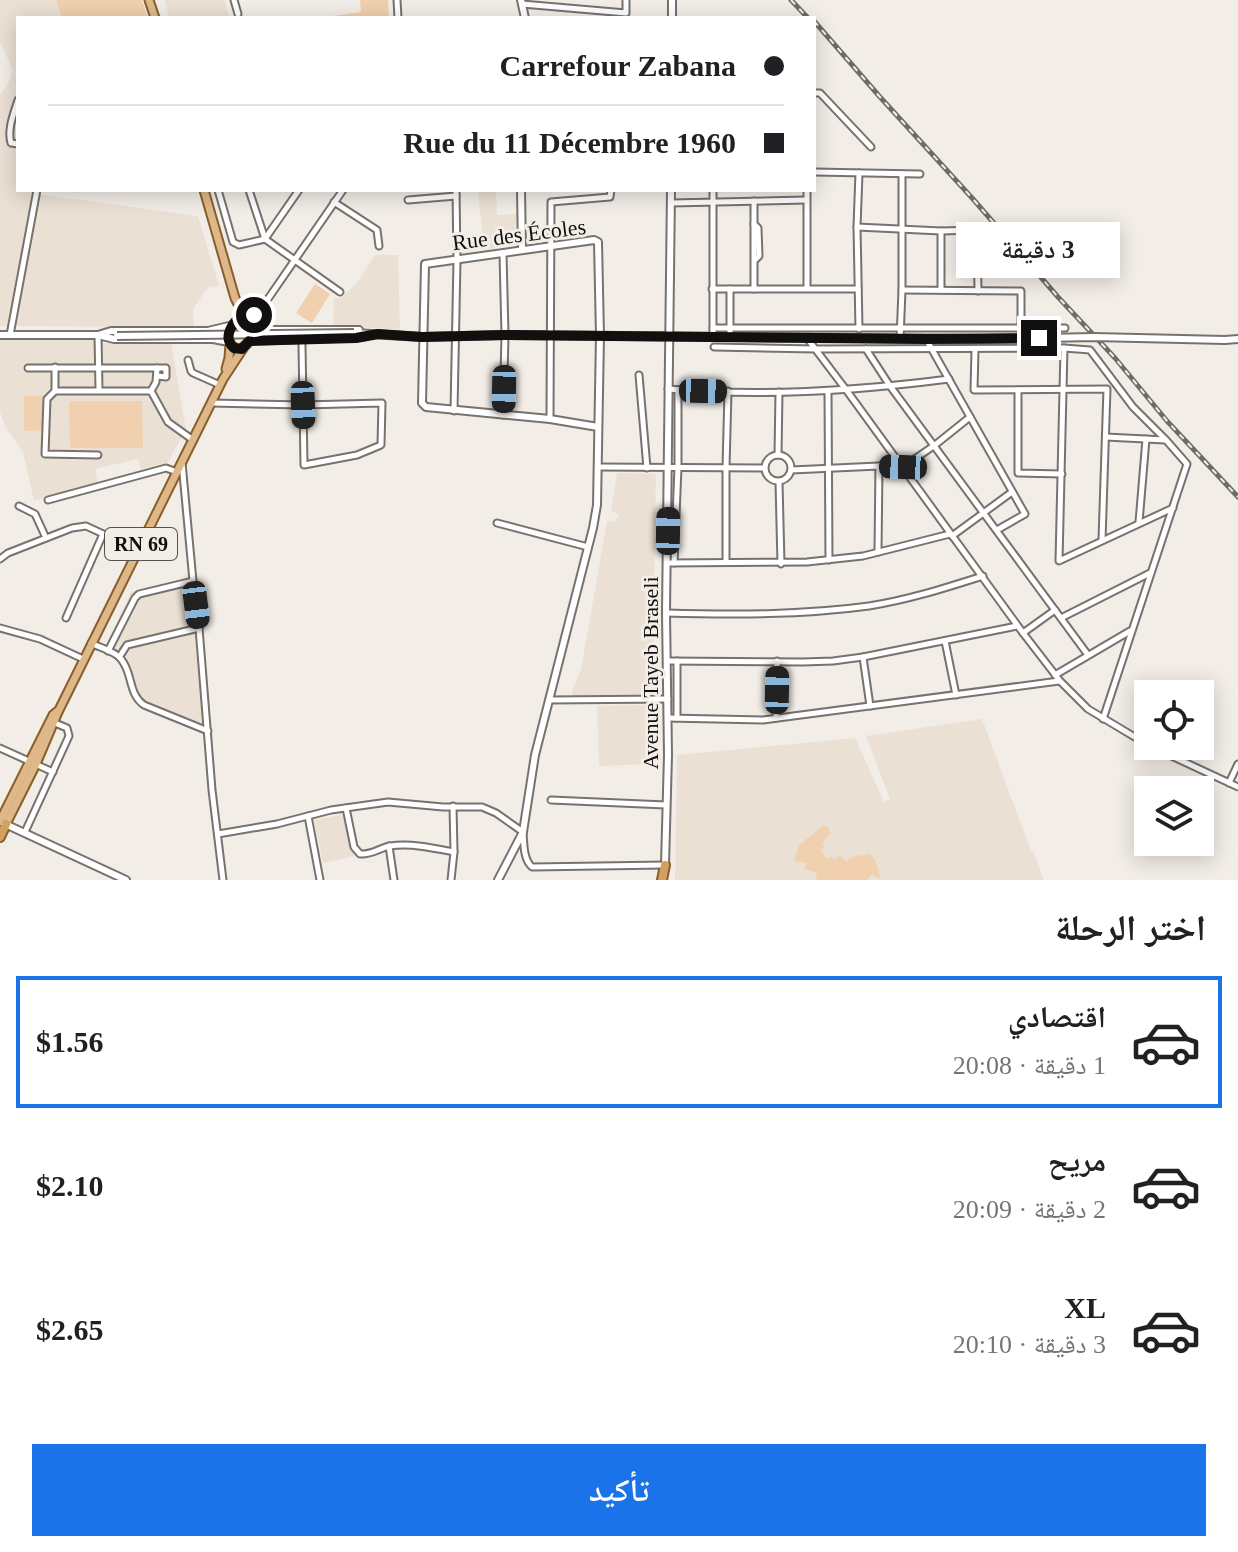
<!DOCTYPE html>
<html lang="ar">
<head>
<meta charset="utf-8">
<style>
	body { margin:0; font-family:"Times New Roman","Noto Naskh Arabic",serif; background:#f6f6f6; color:#202124; direction:rtl; height:100vh; display:flex; flex-direction:column; font-size:30px; white-space:nowrap }
	* { box-sizing:border-box; margin:0 }
	p { font-size:26px; color:#757577 }
	.icon { flex:none; width:44px; height:44px; fill:none; stroke:currentColor; stroke-width:2; stroke-linecap:round; stroke-linejoin:round }
	.map { position:relative; height:880px; overflow:hidden; direction:ltr }
	.side { display:flex; flex-direction:column; background:#fff; flex:1 }
	.side>* { flex:none }
	.top-card { position:absolute; left:16px; top:16px; width:800px; height:176px; border-radius:0px; box-shadow:0 4px 20px #0003; direction:rtl; display:grid; align-content:center; height:176px; padding:0 32px; background:#fff }
	.buttons { position:absolute; left:1134px; top:680px; display:grid; gap:16px }
	.buttons a { display:grid; place-items:center; width:80px; height:80px; border-radius:0px; background:#fff; box-shadow:0 4px 20px #0003; font-size:40px }
	.end { position:absolute; width:36px; height:36px; margin:-18px; border:10px solid #12100e; background:#fff; box-shadow:0 0 0 4px #fff }
	.from { border-radius:50% }
	.bubble { position:absolute; height:56px; border-radius:0px; background:#fff; box-shadow:0 4px 20px #0003; font-size:26px; font-weight:600; line-height:56px; text-align:center; direction:rtl }
	.car { position:absolute; width:24px; height:48px; margin:-24px -12px; border-radius:10px; box-shadow:0 0 6px 2px #0007; background:linear-gradient(#222 24%,#8ab4d8 0 40%,#222 0 76%,#8ab4d8 0 86%,#222 0) }
	.top-card b { display:flex; align-items:center; gap:28px; height:76px; font-size:30px }
	.top-card b+b { border-top:2px solid #e0e0e0 }
	.top-card i { width:20px; height:20px; background:#202124 }
	ul { padding:0; list-style:none }
	li { display:flex; align-items:center; gap:24px; height:132px; margin:0 16px 12px; padding:0 16px; border:4px solid transparent; border-radius:0px }
	li div { flex:1 }
	li b { display:block; font-size:30px }
	li em { font-style:normal; font-weight:600 }
	li.selected { border-color:#1a73e8 }
	li>.icon { width:72px; height:72px; stroke-width:1.5 }
	h2 { padding:0 32px; font-size:36px; line-height:96px }
	.cta { display:flex; gap:16px; margin-top:auto; padding:16px 32px }
	.cta a { flex:1; height:92px; border-radius:0px; background:#1a73e8; color:#fff; font-size:32px; font-weight:600; line-height:92px; text-align:center }
	.map>svg:first-child { display:block }
	.built { fill:#ebe0d4 }
	.green { fill:#f0d0af }
	.lines { fill:none; stroke-linecap:round; stroke-linejoin:round }
	.minor-casing { stroke:#77726d; stroke-width:9 }
	.tertiary-casing { stroke:#77726d; stroke-width:10 }
	.secondary-casing { stroke:#77726d; stroke-width:10 }
	.primary-casing { stroke:#885f2b; stroke-width:11 }
	.trunk-casing { stroke:#885f2b; stroke-width:12 }
	.minor { stroke:#fff; stroke-width:5 }
	.tertiary { stroke:#fff; stroke-width:6 }
	.secondary { stroke:#fff; stroke-width:6 }
	.primary { stroke:#deb889; stroke-width:7 }
	.trunk { stroke:#d3a062; stroke-width:8 }
	.rail-casing { stroke:#6f6c68; stroke-width:5 }
	.rail { stroke:#f2ede7; stroke-width:2; stroke-dasharray:6; stroke-linecap:butt }
	.secondary-bridge-casing { stroke:#77726d; stroke-width:10; stroke-linecap:butt }
	.secondary-bridge { stroke:#fff; stroke-width:6 }
	.route { stroke:#12100e; stroke-width:10 }
	.labels { text-anchor:middle; stroke-width:6; stroke-linejoin:round; paint-order:stroke }
	.shield { fill:#f2ede7; stroke:#55524f; stroke-width:2 }
	.shield-label { font-size:20px; font-weight:bold; fill:#12100e }
	.street-label { font-size:22px; fill:#12100e; stroke:#f2ede7 }
</style>
</head>
<body>
<div class="map">
<svg width="1238" height="880" viewBox="0 0 1238 880">
	<rect width="100%" height="100%" fill="#f2ede7"/>
	<g class="built">
		<path d="M0 0H56L62 18H18V190H37V194L198 216 219 286 208 287 193 309 194 327 0 326V95L9 82 12 71 9 61 0 43Z"/>
		<path d="M165 0H224L230 18H169Z"/>
		<path d="M478 190H496L497 215 520 214 521 244 484 250Z"/>
		<path d="M375 255H398L400 330 333 325 334 298H341L357 283Z"/>
		<path d="M0 339 103 340V343L171 342 186 430 167 463 141 469 138 459 95 469 98 485 34 501 23 452 5 426 0 412Z"/>
		<path d="M617 473 656 474 652 695 572 696 573 688 581 670 607 521 615 522 616 518 619 517 618 514 611 511Z"/>
		<path d="M189 577 204 724 144 702 137 693 127 658 118 650 106 645 131 592Z"/>
		<path d="M651 705 653 764 599 766 597 706Z"/>
		<path d="M982 719 1031 851H1033L1044 880H675L677 755 855 738 884 802 890 799 866 736Z"/>
		<path d="M345 814 354 856 323 863 314 820Z"/>
	</g>
	<g class="green">
		<path d="M56 0H142L148 18H62Z"/>
		<path d="M360 0H388L389 18H319L361 12Z"/>
		<path d="M315 284 330 294 312 323 296 313Z"/>
		<path d="M24 396H43L44 430 24 431Z"/>
		<path d="M69 401H142L143 448H70Z"/>
		<path d="M823 826 828 827 830 833 822 843 825 847 821 850 827 859 831 857 834 860 840 855 846 861 855 856 869 854 875 859 881 880 872 874 867 880H816L817 873 804 869 807 863 794 861 799 845Z"/>
	</g>
	<g class="lines">
		<g class="minor-casing">
			<g id="minor">
				<path d="M234 0 238 14"/>
				<path d="M397 0 398 18"/>
				<path d="M522 4 626 13V0"/>
				<path d="M814 93H820L871 147"/>
				<path d="M18 100C14 113 7 129 11 143L18 144"/>
				<path d="M814 172 920 174"/>
				<path d="M218 190 233 242 239 245 265 239 299 190"/>
				<path d="M249 190 265 239 340 292"/>
				<path d="M713 190V337"/>
				<path d="M807 190V288"/>
				<path d="M408 200 456 196"/>
				<path d="M754 201V289"/>
				<path d="M334 202 377 230 379 246"/>
				<path d="M671 203 806 200"/>
				<path d="M754 224 758 228 759 256 755 260"/>
				<path d="M857 227 941 231 977 230 978 291"/>
				<path d="M712 289H858"/>
				<path d="M902 290 1021 291V328"/>
				<path d="M941 290V231"/>
				<path d="M252 325 261 309 343 190"/>
				<path d="M713 328H1065"/>
				<path d="M859 329 857 227 859 173"/>
				<path d="M10 335 37 190"/>
				<path d="M98 335 99 390"/>
				<path d="M730 337V289"/>
				<path d="M807 338 847 391 1023 633 1060 681 1088 709 1148 745"/>
				<path d="M900 339 902 290V174"/>
				<path d="M926 339 1025 514 997 530"/>
				<path d="M714 347 816 349 1064 348 1059 561 1173 508"/>
				<path d="M1064 348 1090 350 1133 407 1166 440 1187 464 1103 719"/>
				<path d="M866 349 890 386 1088 655"/>
				<path d="M975 349 974 390 1107 389 1102 540"/>
				<path d="M188 360 191 371 193 373 220 385"/>
				<path d="M55 367V391H151L168 422 193 440"/>
				<path d="M28 368H157L156 382 151 391"/>
				<path d="M639 375 647 468"/>
				<path d="M157 376 166 377V368H157"/>
				<path d="M668 389C762 397 856 391 949 379"/>
				<path d="M1018 390V473L1062 474"/>
				<path d="M55 391 47 399 45 454 98 455"/>
				<path d="M828 391 829 560"/>
				<path d="M211 403 303 405 382 403 381 445 357 455 304 465 302 345"/>
				<path d="M454 411 457 260 456 190"/>
				<path d="M503 415 505 335 503 253"/>
				<path d="M550 419 551 202 610 197 611 190"/>
				<path d="M1106 437 1165 440"/>
				<circle cx="778" cy="468" r="13"/>
				<path d="M778 455 779 392"/>
				<path d="M182 463 193 581 199 628 212 790 223 880"/>
				<path d="M598 467 764 468"/>
				<path d="M791 470 879 466 903 467 935 445 970 417"/>
				<path d="M779 482 781 564"/>
				<path d="M48 500 166 468 177 472"/>
				<path d="M19 506 35 514 46 538"/>
				<path d="M1139 522 1146 439"/>
				<path d="M497 523 588 547"/>
				<path d="M952 536 1012 492"/>
				<path d="M878 552 879 466"/>
				<path d="M0 559 8 553 72 528 86 526 138 550"/>
				<path d="M726 562V468L728 391"/>
				<path d="M667 563 807 562 863 556 950 534"/>
				<path d="M674 563 678 468V390"/>
				<path d="M666 613C734 615 802 615 869 606 908 600 945 588 983 576"/>
				<path d="M66 618 103 534"/>
				<path d="M1061 618 1150 573"/>
				<path d="M0 628 40 639 83 659"/>
				<path d="M1023 633 1055 610"/>
				<path d="M945 641 956 695"/>
				<path d="M91 643C100 648 115 651 121 659 133 673 128 694 144 705L208 731"/>
				<path d="M108 651 135 598 139 594 193 581"/>
				<path d="M120 656 127 645 199 628"/>
				<path d="M863 657 870 706"/>
				<path d="M667 661 803 662 833 661 863 657 1017 626"/>
				<path d="M677 661V718"/>
				<path d="M1055 675 1130 631"/>
				<path d="M549 700 668 699"/>
				<path d="M668 718 763 720 1059 681"/>
				<path d="M776 718 777 661"/>
				<path d="M1150 746 1238 787"/>
				<path d="M0 748 53 772"/>
				<path d="M1229 783 1238 764"/>
				<path d="M551 800 666 805"/>
				<path d="M346 808 354 847 360 854C372 855 379 848 390 846 411 843 434 848 454 852"/>
				<path d="M308 816 320 880"/>
				<path d="M25 832 69 736 67 728 55 723"/>
				<path d="M218 834 277 824 331 810 388 802 443 807H482L496 813 523 832C524 843 523 859 532 867L665 865"/>
				<path d="M389 846 394 880"/>
				<path d="M451 880 454 852 453 806"/>
			</g>
		</g>
		<g class="tertiary-casing">
			<g id="tertiary">
				<path d="M521 0 525 18"/>
				<path d="M521 190 522 250"/>
				<path d="M3 823 126 880"/>
				<path d="M498 880 523 832 535 755 593 528 597 505 600 336 598 242 594 240 425 264 422 403 426 407 550 419 598 427"/>
			</g>
		</g>
		<g class="secondary-casing">
			<g id="secondary">
				<path d="M672 18V0"/>
				<path d="M252 327 274 330H359"/>
				<path d="M354 333 422 337 505 335 984 339"/>
				<path d="M0 335H101"/>
				<path d="M98 335 111 331H208L233 325"/>
				<path d="M98 335 114 339H213L229 342"/>
				<path d="M1225 340 1238 339"/>
				<path d="M249 341 362 337"/>
				<path d="M665 865 668 755 666 613 671 190"/>
			</g>
		</g>
		<g class="primary-casing">
			<g id="primary">
				<path d="M149 0 155 18"/>
				<path d="M204 190 235 298 245 318"/>
				<path d="M242 318C261 324 252 346 237 350L230 344C228 333 231 322 242 318Z"/>
				<path d="M226 369 229 358 230 344"/>
				<path d="M0 821 53 715 59 710 223 379 244 347"/>
				<path d="M6 824 36 764 58 712"/>
			</g>
		</g>
		<g class="trunk-casing">
			<g id="trunk">
				<path d="M0 837 6 824"/>
				<path d="M662 880 665 865"/>
			</g>
		</g>
		<use href="#minor" class="minor"/>
		<use href="#tertiary" class="tertiary"/>
		<use href="#secondary" class="secondary"/>
		<use href="#primary" class="primary"/>
		<use href="#trunk" class="trunk"/>
		<g class="rail-casing">
			<g id="rail">
				<path d="M791 0 808 18"/>
				<path d="M814 21 880 97 973 199 1058 297 1115 358 1167 421 1238 497"/>
			</g>
		</g>
		<use href="#rail" class="rail"/>
		<g class="secondary-bridge-casing">
			<g id="secondary-bridge">
				<path d="M117 336 354 333"/>
				<path d="M984 339 1094 337 1225 340"/>
			</g>
		</g>
		<use href="#secondary-bridge" class="secondary-bridge"/>
	</g>
	<g class="lines">
		<path class="route" d="M254 315 248 320 239 319C229 326 224 340 234 348L242 349 249 341 356 338 378 334 422 337 505 335 926 339 1039 338"/>
	</g>
	<g class="labels">
		<rect class="shield" x="105" y="528" width="72" height="32" rx="6"/>
		<g class="shield-label">
			<text x="141" y="551">RN 69</text>
		</g>
		<g class="street-label">
			<text transform="translate(519 234) rotate(-7)" y="8">Rue des Écoles</text>
			<text transform="translate(650 673) rotate(-90)" y="8">Avenue Tayeb Braseli</text>
		</g>
	</g>
</svg>
<div class="buttons">
<a><svg class="icon" aria-label="locate" viewBox="0 0 24 24"><circle cx="12" cy="12" r="6"/><path d="M12 2v4M12 18v4M2 12h4M18 12h4"/></svg></a>
<a><svg class="icon" aria-label="layers" viewBox="0 0 24 24"><path d="M12 4l9 5-9 5-9-5zM3 14l9 5 9-5"/></svg></a>
</div>
<i class="end from" style="left:254px;top:315px"></i>
<i class="end" style="left:1039px;top:338px"></i>
<div class="bubble" style="left:956px;top:222px;width:164px">3 دقيقة</div>
<i class="car" style="left:504px;top:389px;rotate:181deg"></i>
<i class="car" style="left:703px;top:391px;rotate:91deg"></i>
<i class="car" style="left:303px;top:405px;rotate:178deg"></i>
<i class="car" style="left:903px;top:467px;rotate:272deg"></i>
<i class="car" style="left:668px;top:531px;rotate:1deg"></i>
<i class="car" style="left:196px;top:605px;rotate:173deg"></i>
<i class="car" style="left:777px;top:690px;rotate:1deg"></i>
<div class="top-card">
<b><i class="from"></i>Carrefour Zabana</b>
<b><i></i>Rue du 11 Décembre 1960</b>
</div>
</div>
<section class="side">
<h2>اختر الرحلة</h2>
<ul>
<li class="selected"><svg class="icon" aria-label="car" viewBox="0 0 24 24"><path d="M5 17H2v-5l4-1 3-4h7l3 4 3 1v5h-3M9 17h6M6 11h13"/><circle cx="7" cy="17" r="2"/><circle cx="17" cy="17" r="2"/></svg><div><b>اقتصادي</b><p>1 دقيقة · 20:08</p></div><em>$1.56</em></li>
<li><svg class="icon" aria-label="car" viewBox="0 0 24 24"><path d="M5 17H2v-5l4-1 3-4h7l3 4 3 1v5h-3M9 17h6M6 11h13"/><circle cx="7" cy="17" r="2"/><circle cx="17" cy="17" r="2"/></svg><div><b>مريح</b><p>2 دقيقة · 20:09</p></div><em>$2.10</em></li>
<li><svg class="icon" aria-label="car" viewBox="0 0 24 24"><path d="M5 17H2v-5l4-1 3-4h7l3 4 3 1v5h-3M9 17h6M6 11h13"/><circle cx="7" cy="17" r="2"/><circle cx="17" cy="17" r="2"/></svg><div><b>XL</b><p>3 دقيقة · 20:10</p></div><em>$2.65</em></li>
</ul>
<div class="cta"><a>تأكيد</a></div>
</section>
</body>
</html>
